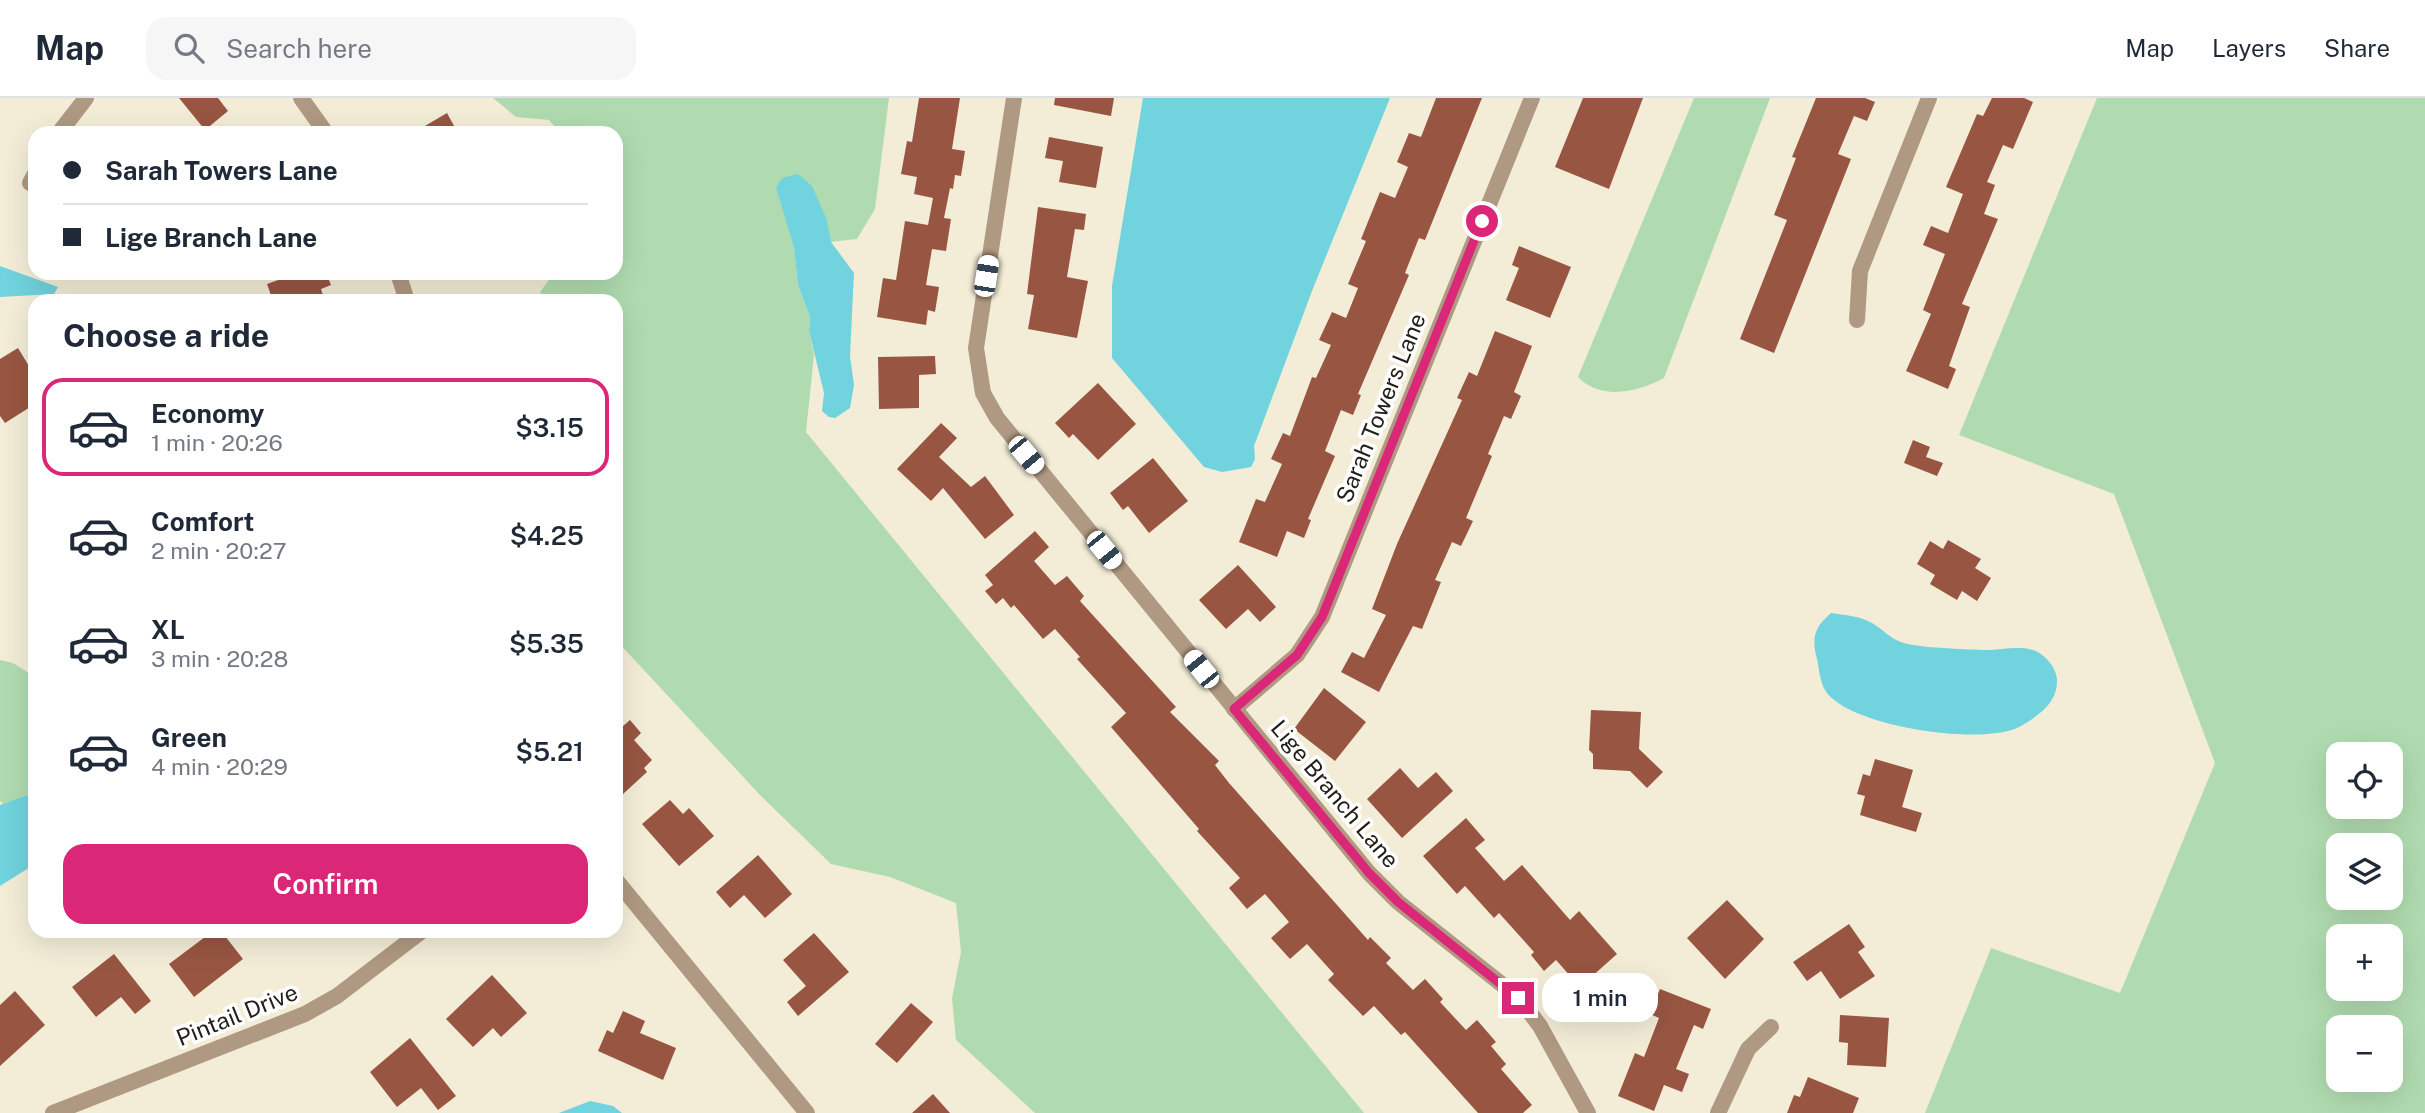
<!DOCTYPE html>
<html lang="en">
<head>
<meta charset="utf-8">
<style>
	body { margin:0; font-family:"Public Sans",sans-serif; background:#f6f6f7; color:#1f2937; height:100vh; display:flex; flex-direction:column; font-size:26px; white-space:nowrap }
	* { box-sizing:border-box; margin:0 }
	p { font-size:23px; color:#747a83 }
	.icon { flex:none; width:38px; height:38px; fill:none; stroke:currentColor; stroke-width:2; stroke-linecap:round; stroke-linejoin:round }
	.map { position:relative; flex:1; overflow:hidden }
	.side { position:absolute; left:28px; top:196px; width:595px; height:644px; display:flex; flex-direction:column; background:#fff; border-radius:21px; box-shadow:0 7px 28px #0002 }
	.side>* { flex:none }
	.top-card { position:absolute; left:28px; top:28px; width:595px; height:154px; border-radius:21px; box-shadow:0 7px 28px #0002; display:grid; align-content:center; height:154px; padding:0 35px; background:#fff }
	.tools { position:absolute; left:2326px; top:644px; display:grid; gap:14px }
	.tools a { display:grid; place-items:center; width:77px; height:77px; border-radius:14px; background:#fff; box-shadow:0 7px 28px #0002; font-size:35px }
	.end { position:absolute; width:32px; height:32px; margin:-16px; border:9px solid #db2777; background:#fff; box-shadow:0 0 0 4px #fff }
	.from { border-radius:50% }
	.bubble { position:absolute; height:49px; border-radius:21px; background:#fff; box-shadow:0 7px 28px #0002; font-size:23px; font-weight:600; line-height:49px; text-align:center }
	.car { position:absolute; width:21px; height:42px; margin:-21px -10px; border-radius:9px; box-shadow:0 0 5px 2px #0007; background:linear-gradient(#fff 24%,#345 0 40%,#fff 0 76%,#345 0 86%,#fff 0) }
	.top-card b { display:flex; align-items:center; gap:24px; height:66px; font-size:26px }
	.top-card b+b { border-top:2px solid #e0e1e3 }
	.top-card i { width:18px; height:18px; background:#1f2937 }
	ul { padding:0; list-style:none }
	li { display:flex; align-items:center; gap:21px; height:98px; margin:0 14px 10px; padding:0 21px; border:4px solid transparent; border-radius:21px }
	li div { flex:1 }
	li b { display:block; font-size:26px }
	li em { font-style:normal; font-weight:600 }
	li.current { border-color:#db2777 }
	li>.icon { width:63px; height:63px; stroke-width:1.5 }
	h2 { padding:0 35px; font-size:32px; line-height:84px }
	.cta { display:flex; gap:14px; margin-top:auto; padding:14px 35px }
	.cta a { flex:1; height:80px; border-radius:21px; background:#db2777; color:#fff; font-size:28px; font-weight:600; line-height:80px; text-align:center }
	header { display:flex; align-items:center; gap:42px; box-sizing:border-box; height:98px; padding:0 35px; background:#fff; border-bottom:2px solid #e0e1e3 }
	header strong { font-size:33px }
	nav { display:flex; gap:38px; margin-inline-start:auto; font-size:24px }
	.search { width:490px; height:63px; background:#f6f6f7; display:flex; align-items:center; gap:18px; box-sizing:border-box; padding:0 24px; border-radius:21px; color:#747a83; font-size:26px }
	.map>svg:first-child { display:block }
	.green { fill:#b0dbb0; fill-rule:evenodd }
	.water { fill:#70d3dd }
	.building { fill:#985642 }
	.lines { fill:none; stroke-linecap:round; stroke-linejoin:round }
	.minor { stroke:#af9982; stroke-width:16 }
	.route { stroke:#db2777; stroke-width:9 }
	.labels { text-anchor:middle; stroke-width:7; stroke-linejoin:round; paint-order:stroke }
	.street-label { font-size:23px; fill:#222018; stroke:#fff }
</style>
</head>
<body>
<header>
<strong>Map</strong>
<div class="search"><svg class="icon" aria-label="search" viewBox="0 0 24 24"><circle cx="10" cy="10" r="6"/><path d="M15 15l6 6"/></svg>Search here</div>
<nav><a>Map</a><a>Layers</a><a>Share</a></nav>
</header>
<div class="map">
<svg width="2425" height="1015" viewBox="0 0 2425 1015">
	<rect width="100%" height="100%" fill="#f3edd8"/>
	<g class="green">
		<path d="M493 0H889L875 111 857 141 830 144 827 122 776 89 794 150 798 187 810 219 809 233 814 257 806 334 1364 1015H1035L956 942 952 900 961 854 956 805 890 779 831 766 760 697 616 542V203H545L540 194 554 175H616V35H560L549 22 516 19Z"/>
		<path d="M1694 0H1770L1664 280C1638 294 1601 303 1578 279Z"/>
		<path d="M2097 0H2425V1015H1925L1991 850 2120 895 2215 665 2114 396 1959 337ZM2390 656V709H2338V656ZM2390 747V800H2338V747ZM2390 838V891H2338V838ZM2390 929V982H2338V929Z"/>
		<path d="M0 562 13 565 35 579V694L3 706 0 703Z"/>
	</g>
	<g class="water">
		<path d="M1143 0H1390L1312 193 1254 348 1255 361 1251 369 1222 374 1204 369 1112 260V188Z"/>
		<path d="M798 76 812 88 827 122 831 144 854 175 850 258 854 287 850 310 835 320 829 319 822 313 824 295 809 233 810 219 798 187 794 150 776 90 782 80Z"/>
		<path d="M0 168 58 189 54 196 0 199Z"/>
		<path d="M1831 515C1845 517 1860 518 1872 525 1884 532 1890 541 1904 545 1922 550 1962 551 1983 552 2000 553 2026 545 2041 556 2049 562 2056 571 2057 581 2058 605 2039 617 2021 628 1986 649 1847 629 1825 592 1820 584 1819 570 1817 561 1811 539 1815 529 1831 515Z"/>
		<path d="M35 694V766L0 788V707Z"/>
		<path d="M590 1003 613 1008 622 1015H559Z"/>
	</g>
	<g class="building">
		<path d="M179 0H218L228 13 205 32Z"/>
		<path d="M919 0H960L952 51 965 53 961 78 955 77 953 91 950 90 944 120 951 121 946 153 932 151 926 187 939 189 935 214 928 212 926 227 877 219 883 180 896 182 905 123 928 127 933 100 914 96 917 79 901 76 907 43 912 44Z"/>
		<path d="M1055 0H1114L1111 18 1054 7Z"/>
		<path d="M1436 0H1482L1425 142 1419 140 1405 175 1409 177 1358 296 1361 297 1353 317 1341 312 1325 353 1335 358 1308 421 1311 422 1304 440 1287 433 1277 459 1239 444 1256 401 1265 404 1282 366 1271 361 1283 335 1290 338 1312 279 1316 280 1331 247 1319 242 1332 214 1346 220 1358 190 1348 186 1366 143 1361 141 1380 94 1395 100 1408 69 1397 64 1409 35 1421 39Z"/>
		<path d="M1583 0H1643L1609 91 1555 69Z"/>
		<path d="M1816 0H1865L1875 4 1867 23 1854 18 1838 56 1851 61 1774 255 1740 241 1787 122 1774 117 1796 60 1792 59Z"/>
		<path d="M1992 0H2024L2033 4 2013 51 2003 47 1987 84 1995 87 1984 116 1998 121 1962 206 1970 209 1949 268 1956 271 1948 291 1906 273 1931 216 1923 212 1945 156 1923 147 1931 128 1948 135 1963 96 1946 89 1977 16 1983 18Z"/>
		<path d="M447 15 458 35H413Z"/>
		<path d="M1049 39 1103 49 1096 90 1059 84 1063 63 1045 60Z"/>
		<path d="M1038 109 1086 116 1084 132 1075 131 1067 179 1088 183 1077 240 1028 231 1034 197 1027 196Z"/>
		<path d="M1519 148 1571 169 1550 220 1506 202 1519 170 1512 167Z"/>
		<path d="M298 175H326L331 187 321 191 325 203H273L267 186Z"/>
		<path d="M1495 233 1532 248 1514 294 1521 298 1511 321 1504 318 1488 356 1492 358 1466 420 1473 423 1461 448 1452 444 1435 482 1441 484 1422 531 1413 528 1379 594 1341 574 1352 554 1364 560 1386 517 1372 511 1397 446 1462 302 1457 300 1469 274 1477 278Z"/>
		<path d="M18 250 35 278V306L5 325 0 318V261Z"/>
		<path d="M935 258 936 276 919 277V310L879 311 878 259Z"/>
		<path d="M1098 285 1136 326 1098 362 1073 336 1069 340 1055 325Z"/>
		<path d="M941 325 957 340 939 359 971 389 985 378 1014 417 985 441 943 390 931 403 897 371Z"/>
		<path d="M1913 342 1930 349 1926 359 1943 365 1937 378 1904 365Z"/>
		<path d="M1153 360 1188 403 1149 435 1128 408 1123 412 1110 395Z"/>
		<path d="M1035 433 1049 449 1034 463 1055 487 1067 478 1084 498 1080 503 1176 609 1170 614 1219 663 1215 667 1229 685 1368 842 1370 839 1391 860 1386 865 1413 892 1425 881 1443 901 1440 904 1466 932 1477 922 1496 944 1491 948 1506 966 1501 971 1532 1007 1523 1015H1478L1405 934 1401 937 1374 908 1363 918 1328 882 1334 876 1307 846 1290 861 1271 840 1289 824 1265 796 1247 811 1229 790 1240 780 1197 733 1199 731 1111 629 1126 615 1077 561 1080 559 1055 531 1043 541 1014 507 1011 510 1003 500 996 506 985 493 993 487 985 477Z"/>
		<path d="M1948 442 1981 461 1975 470 1991 480 1977 503 1962 493 1957 502 1930 486 1935 477 1917 466 1930 443 1943 451Z"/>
		<path d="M1238 467 1276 509 1260 524 1248 511 1226 531 1199 502Z"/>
		<path d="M1324 590 1366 624 1335 663 1294 631Z"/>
		<path d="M1591 612 1641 614 1639 651 1663 674 1647 690 1630 673 1593 671V656L1589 652Z"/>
		<path d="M630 622 641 635 634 642 652 662 644 670 647 674 623 696 616 688V634Z"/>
		<path d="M1875 661 1913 672 1902 709 1922 715 1916 734 1860 717 1865 698 1857 696 1863 676 1870 678Z"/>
		<path d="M1400 670 1418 690 1436 674 1453 693 1402 740 1367 701Z"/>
		<path d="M670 702 683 716 689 710 714 738 679 768 642 726Z"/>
		<path d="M1466 720 1485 742 1475 750 1504 783 1522 767 1570 822 1579 813 1617 856 1580 889 1556 862 1544 873 1531 857 1534 854 1499 815 1494 820 1465 788 1457 796 1423 758Z"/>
		<path d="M758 757 792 796 765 820 744 797 730 810 716 794Z"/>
		<path d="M1727 802 1764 841 1725 881 1687 840Z"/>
		<path d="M1849 826 1865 849 1858 854 1875 878 1840 901 1821 873 1807 883 1793 864Z"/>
		<path d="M213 833H221L243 861 194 899 169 866Z"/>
		<path d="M814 835 849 874 798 918 787 904 806 888 783 862Z"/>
		<path d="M114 856 151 903 135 916 121 899 96 919 72 889Z"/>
		<path d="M492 877 527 915 501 939 493 930 473 949 446 921Z"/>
		<path d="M1660 891 1711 911 1703 931 1694 927 1676 971 1689 976 1682 994 1664 987 1654 1013 1618 998 1635 955 1644 959 1659 920 1650 916Z"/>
		<path d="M15 893 45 927 0 968V907Z"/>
		<path d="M911 905 933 924 897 965 875 946Z"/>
		<path d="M623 913 645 923 640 935 676 950 663 982 598 953 607 932 613 935Z"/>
		<path d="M1840 917 1889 920 1886 969 1847 967 1848 945 1839 944Z"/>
		<path d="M410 940 456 998 438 1012 421 990 397 1009 370 974Z"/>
		<path d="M1808 979 1859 1000 1853 1015H1787L1794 997 1800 999Z"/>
		<path d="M933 996 950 1015H912Z"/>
	</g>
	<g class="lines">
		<g class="minor">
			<path d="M301 0 326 35"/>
			<path d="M1014 0 976 250 983 295 997 320 1369 775 1398 804 1519 900 1540 928 1588 1015"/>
			<path d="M59 35 86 0"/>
			<path d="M30 85 35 76"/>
			<path d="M398 175 407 203"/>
			<path d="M1857 222 1860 173 1929 0"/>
			<path d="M1234 611 1297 557 1322 519 1532 0"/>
			<path d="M616 782 807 1015"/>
			<path d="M53 1015 305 916 337 898 422 833"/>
			<path d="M1718 1015 1748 951 1771 929"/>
		</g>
	</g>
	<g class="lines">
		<path class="route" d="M1482 123 1322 519 1297 557 1234 611 1369 775 1398 804 1518 900"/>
	</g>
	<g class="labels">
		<g class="street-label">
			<text transform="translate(1381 310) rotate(-68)" y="8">Sarah Towers Lane</text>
			<text transform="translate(1335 696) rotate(50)" y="8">Lige Branch Lane</text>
			<text transform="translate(237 917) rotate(-22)" y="8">Pintail Drive</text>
		</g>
	</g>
</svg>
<div class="tools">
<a><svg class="icon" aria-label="locate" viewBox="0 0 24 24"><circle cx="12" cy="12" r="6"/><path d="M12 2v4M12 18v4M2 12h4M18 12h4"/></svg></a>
<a><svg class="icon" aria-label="layers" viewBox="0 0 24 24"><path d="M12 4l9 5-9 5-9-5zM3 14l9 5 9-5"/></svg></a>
<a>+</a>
<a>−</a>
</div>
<i class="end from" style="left:1482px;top:123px"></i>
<i class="end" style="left:1518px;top:900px"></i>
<div class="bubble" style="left:1542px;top:875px;width:116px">1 min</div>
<i class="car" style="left:986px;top:178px;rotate:9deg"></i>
<i class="car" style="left:1026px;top:357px;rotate:140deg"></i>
<i class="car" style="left:1104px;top:452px;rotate:141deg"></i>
<i class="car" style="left:1201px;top:571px;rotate:321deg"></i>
<div class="top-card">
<b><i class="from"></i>Sarah Towers Lane</b>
<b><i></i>Lige Branch Lane</b>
</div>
<section class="side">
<h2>Choose a ride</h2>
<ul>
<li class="current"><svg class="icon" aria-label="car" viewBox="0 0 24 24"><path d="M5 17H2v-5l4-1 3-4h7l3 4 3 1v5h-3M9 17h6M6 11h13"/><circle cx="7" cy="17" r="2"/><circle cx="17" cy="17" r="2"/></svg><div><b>Economy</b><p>1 min · 20:26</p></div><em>$3.15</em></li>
<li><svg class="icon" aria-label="car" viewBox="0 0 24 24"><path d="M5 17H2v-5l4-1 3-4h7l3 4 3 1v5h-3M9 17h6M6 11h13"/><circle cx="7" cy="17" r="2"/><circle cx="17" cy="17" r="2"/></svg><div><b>Comfort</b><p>2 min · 20:27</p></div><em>$4.25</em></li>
<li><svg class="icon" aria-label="car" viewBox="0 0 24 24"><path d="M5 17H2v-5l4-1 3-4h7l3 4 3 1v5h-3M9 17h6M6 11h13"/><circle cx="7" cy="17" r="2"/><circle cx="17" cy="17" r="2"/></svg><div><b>XL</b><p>3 min · 20:28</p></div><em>$5.35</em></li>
<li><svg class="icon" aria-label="car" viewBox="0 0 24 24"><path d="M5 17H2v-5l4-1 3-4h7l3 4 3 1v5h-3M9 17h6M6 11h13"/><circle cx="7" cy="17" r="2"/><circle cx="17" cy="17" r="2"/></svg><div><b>Green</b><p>4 min · 20:29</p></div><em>$5.21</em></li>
</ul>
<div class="cta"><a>Confirm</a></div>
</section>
</div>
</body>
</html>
